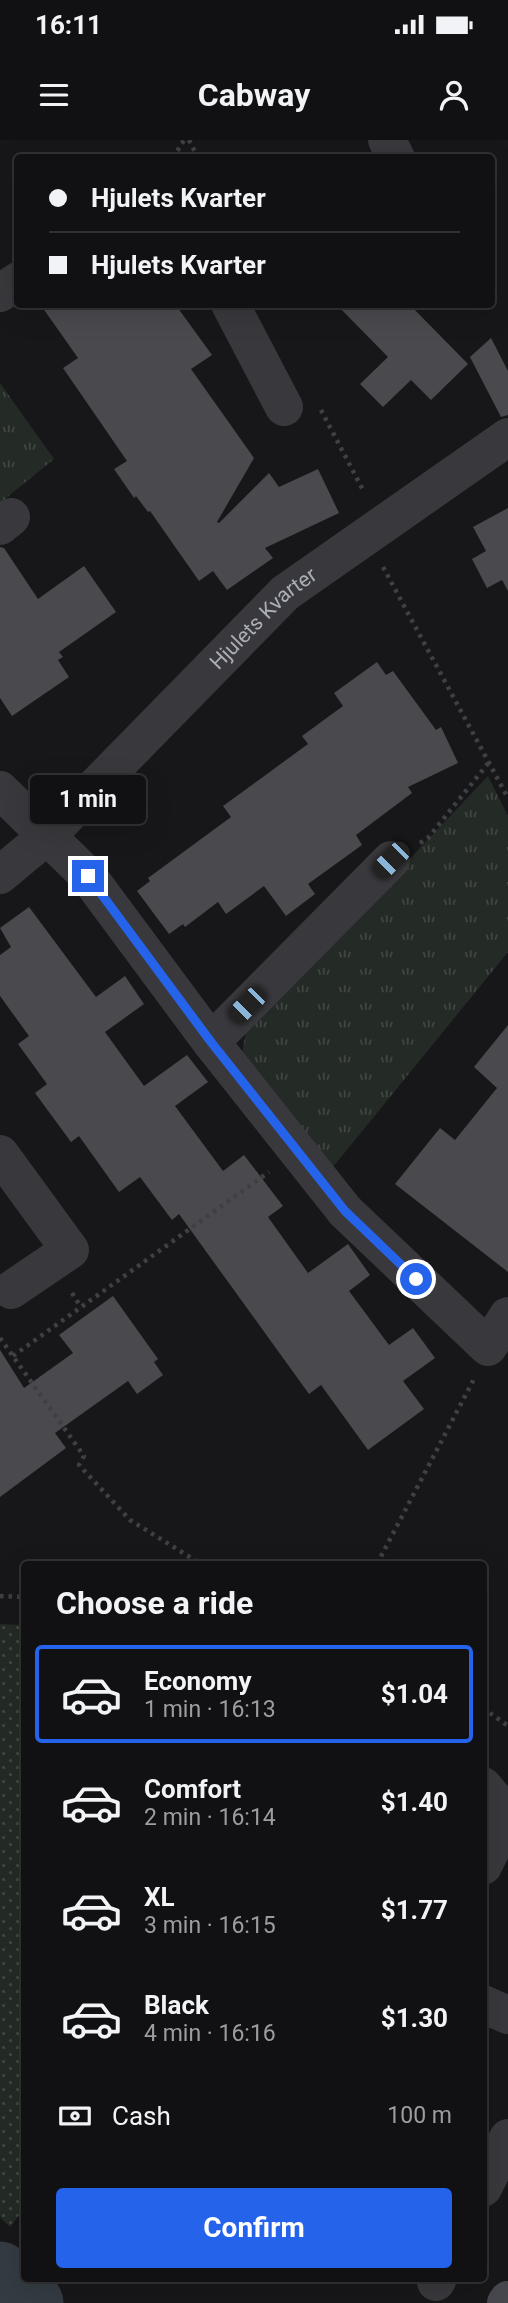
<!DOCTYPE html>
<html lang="en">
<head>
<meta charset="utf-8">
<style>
	body { margin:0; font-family:Roboto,sans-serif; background:#1e1f21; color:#f1f3f6; height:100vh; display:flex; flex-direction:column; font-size:26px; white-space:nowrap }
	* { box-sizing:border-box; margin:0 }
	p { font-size:23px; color:#9c9da0 }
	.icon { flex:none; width:38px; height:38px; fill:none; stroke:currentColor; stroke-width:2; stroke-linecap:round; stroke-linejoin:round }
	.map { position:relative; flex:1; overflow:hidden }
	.sheet { position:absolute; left:21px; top:1421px; width:466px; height:721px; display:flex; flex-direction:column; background:#111113; border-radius:7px; box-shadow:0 7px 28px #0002,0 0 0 2px #303133 }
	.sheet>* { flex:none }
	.guide { position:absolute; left:14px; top:14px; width:481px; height:154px; border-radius:7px; box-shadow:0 7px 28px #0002,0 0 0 2px #303133; display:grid; align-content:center; height:154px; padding:0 35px; background:#111113 }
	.end { position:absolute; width:32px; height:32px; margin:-16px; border:9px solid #2563eb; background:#fff; box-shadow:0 0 0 4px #fff }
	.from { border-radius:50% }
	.bubble { position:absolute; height:49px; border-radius:7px; background:#111113; box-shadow:0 7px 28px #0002,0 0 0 2px #303133; font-size:23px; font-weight:700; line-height:49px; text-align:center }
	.car { position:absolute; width:21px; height:42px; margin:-21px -10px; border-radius:9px; box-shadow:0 0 5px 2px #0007; background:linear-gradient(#222 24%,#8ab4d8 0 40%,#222 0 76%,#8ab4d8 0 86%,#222 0) }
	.guide b { display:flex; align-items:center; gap:24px; height:66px; font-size:26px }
	.guide b+b { border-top:2px solid #303133 }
	.guide i { width:18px; height:18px; background:#f1f3f6 }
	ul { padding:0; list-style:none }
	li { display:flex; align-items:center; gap:21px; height:98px; margin:0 14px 10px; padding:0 21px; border:4px solid transparent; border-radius:7px }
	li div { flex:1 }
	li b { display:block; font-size:26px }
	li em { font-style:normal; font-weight:700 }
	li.on { border-color:#2563eb }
	li>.icon { width:63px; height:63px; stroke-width:1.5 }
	h2 { padding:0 35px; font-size:32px; line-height:84px }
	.pay { display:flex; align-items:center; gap:18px; height:77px; padding:0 35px; font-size:26px }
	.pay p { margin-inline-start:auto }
	.cta { display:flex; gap:14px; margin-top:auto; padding:14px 35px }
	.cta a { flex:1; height:80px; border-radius:7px; background:#2563eb; color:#fff; font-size:28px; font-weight:700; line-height:80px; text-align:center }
	.status { display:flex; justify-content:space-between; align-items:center; height:49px; padding:0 35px; background:#111113; direction:ltr }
	.status svg { height:19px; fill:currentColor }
	header { display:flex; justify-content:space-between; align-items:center; height:91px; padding:0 35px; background:#111113; font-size:32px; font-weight:700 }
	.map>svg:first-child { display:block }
	.grass { fill:url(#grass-dots) }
	.park { fill:url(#park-tufts) }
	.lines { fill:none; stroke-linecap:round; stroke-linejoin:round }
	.river { stroke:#343b42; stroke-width:63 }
	.building { fill:#4a4a4e }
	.path { stroke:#3f4044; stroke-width:4.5; stroke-dasharray:3.5 5; stroke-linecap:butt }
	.street { stroke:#39393d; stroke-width:38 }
	.secondary { stroke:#47484d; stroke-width:38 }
	.route { stroke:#2563eb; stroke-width:9 }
	.labels { text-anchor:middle; stroke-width:5; stroke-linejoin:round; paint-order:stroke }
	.street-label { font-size:21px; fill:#abaeb7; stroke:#121214 }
</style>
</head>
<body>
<div class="status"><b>16:11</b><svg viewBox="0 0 49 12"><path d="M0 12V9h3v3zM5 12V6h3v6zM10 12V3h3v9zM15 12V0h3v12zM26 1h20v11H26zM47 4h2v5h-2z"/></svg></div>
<header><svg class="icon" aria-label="menu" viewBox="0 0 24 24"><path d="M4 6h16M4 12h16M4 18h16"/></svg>Cabway<svg class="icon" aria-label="person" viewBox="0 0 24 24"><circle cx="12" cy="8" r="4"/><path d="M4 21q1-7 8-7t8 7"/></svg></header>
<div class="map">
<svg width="508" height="2163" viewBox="0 0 508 2163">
	<defs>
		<pattern id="grass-dots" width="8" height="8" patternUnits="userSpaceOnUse" patternTransform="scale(1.75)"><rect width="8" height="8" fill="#242a25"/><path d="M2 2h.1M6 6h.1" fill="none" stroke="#414642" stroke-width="1.8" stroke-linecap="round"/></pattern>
		<pattern id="park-tufts" width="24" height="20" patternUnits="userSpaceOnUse" patternTransform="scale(1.75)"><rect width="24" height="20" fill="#242a25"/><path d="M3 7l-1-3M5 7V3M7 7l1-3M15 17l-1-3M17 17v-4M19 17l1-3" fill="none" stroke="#414642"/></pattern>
	</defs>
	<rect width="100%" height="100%" fill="#171719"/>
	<path class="grass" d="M0 1484 24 1485V2069L10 2087 0 2077Z"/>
	<g class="park">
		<path d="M0 243 54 319 0 363Z"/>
		<path d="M488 636 508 676V812L333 1027 241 919 246 892Z"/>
	</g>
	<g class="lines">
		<path class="river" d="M0 2133 32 2163"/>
	</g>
	<g class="building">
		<path d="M40 164H175L212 215 191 229 254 318 217 382 219 383 269 333 279 347 318 329 339 373 265 408 273 418 227 450 213 431 199 441 150 371 148 372 136 356 134 358 114 329 127 321 63 228 78 218Z"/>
		<path d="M336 164H409L468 224 431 260 411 240 383 267 360 244 388 217Z"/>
		<path d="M491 198 508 231V275L501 277 470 217Z"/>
		<path d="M508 368V451L502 440 487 448 472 419 486 411 473 387Z"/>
		<path d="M0 407 4 408 38 459 84 426 116 472 59 512 63 517 58 520 69 537 12 576 0 558Z"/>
		<path d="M377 522 386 535 393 531 436 590 441 587 458 623 408 647 412 653 356 695 362 705 308 744 315 754 286 776 264 746 226 774 218 762 185 787 183 784 169 794 137 751 150 741 148 738 231 677 223 666 308 604 302 596 343 566 334 553Z"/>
		<path d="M29 767 96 857 125 836 144 864 105 892 144 946 187 915 208 942 175 966 223 1031 244 1015 283 1066 268 1077 308 1133 348 1104 370 1135 349 1151 389 1205 413 1188 435 1218 403 1241 424 1269 368 1310 321 1245 309 1254 179 1074 172 1080 140 1037 119 1052 79 996 71 1002 35 953 47 944 18 904 29 896 0 856V815L11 807 0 788Z"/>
		<path d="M508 885V1132L395 1044 440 988 455 1000 497 948 474 927Z"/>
		<path d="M113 1156 158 1219 154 1222 163 1235 137 1254 128 1241 55 1293 66 1308 0 1357V1210L24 1248 73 1213 59 1195Z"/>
	</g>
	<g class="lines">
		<g class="path">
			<path d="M189 0 198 18"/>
			<path d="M173 18 184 0"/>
			<path d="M321 270 364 352"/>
			<path d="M383 427 508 658"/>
			<path d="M420 703 428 698 490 621"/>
			<path d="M72 1153 81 1167"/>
			<path d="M0 1198 84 1316 79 1325 130 1380 201 1424"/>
			<path d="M13 1216 269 1032"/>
			<path d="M377 1424 474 1239"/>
			<path d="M0 1456 24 1457"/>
			<path d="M483 1568 508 1586"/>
		</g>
		<g class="street">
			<path d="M387 0 396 18"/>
			<path d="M0 153 18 141"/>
			<path d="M230 164 284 267"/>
			<path d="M0 386 11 377"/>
			<path d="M0 650 88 736 211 902 345 1071 488 1207 508 1176"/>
			<path id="s1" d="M0 735 48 695 285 453 508 297"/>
			<path d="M211 902 391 720"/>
			<path d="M0 1014 70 1110 11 1150"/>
			<path d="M483 1646 508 1676 483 1726"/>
			<path d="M483 1864 508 1875"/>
			<path d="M483 2048 508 1998"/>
			<path d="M436 2142 438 2138"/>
		</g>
		<path class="secondary" d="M506 2163 508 2160"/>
	</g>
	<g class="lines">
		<path class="route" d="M88 736 211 902 345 1071 416 1139"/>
	</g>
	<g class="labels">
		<g class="street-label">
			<text dy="7" stroke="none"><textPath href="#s1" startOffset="368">Hjulets Kvarter</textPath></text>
		</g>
	</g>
</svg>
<i class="end from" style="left:416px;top:1139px"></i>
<i class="end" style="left:88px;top:736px"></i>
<div class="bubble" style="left:30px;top:635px;width:116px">1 min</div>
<i class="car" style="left:391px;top:720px;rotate:225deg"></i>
<i class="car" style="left:247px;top:865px;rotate:225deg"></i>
<div class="guide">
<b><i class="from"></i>Hjulets Kvarter</b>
<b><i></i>Hjulets Kvarter</b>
</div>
<section class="sheet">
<h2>Choose a ride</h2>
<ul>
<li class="on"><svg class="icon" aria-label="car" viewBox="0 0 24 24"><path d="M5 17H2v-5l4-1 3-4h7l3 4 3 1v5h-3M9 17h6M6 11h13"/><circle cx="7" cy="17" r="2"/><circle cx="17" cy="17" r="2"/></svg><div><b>Economy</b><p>1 min · 16:13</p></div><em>$1.04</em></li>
<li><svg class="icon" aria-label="car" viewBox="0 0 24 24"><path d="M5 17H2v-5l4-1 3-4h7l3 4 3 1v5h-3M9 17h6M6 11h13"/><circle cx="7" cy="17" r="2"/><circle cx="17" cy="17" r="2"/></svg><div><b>Comfort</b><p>2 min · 16:14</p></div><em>$1.40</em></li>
<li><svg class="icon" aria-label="car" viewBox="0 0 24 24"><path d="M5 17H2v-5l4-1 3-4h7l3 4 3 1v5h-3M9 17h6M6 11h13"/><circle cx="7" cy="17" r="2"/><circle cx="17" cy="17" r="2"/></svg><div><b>XL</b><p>3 min · 16:15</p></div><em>$1.77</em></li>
<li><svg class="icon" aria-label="car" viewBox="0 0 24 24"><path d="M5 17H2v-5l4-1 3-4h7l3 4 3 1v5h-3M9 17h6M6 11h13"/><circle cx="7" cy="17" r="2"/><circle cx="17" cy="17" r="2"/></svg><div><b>Black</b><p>4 min · 16:16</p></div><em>$1.30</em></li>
</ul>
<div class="pay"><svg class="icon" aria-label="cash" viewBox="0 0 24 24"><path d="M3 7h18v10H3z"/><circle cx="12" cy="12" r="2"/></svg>Cash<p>100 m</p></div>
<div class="cta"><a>Confirm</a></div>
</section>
</div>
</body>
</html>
